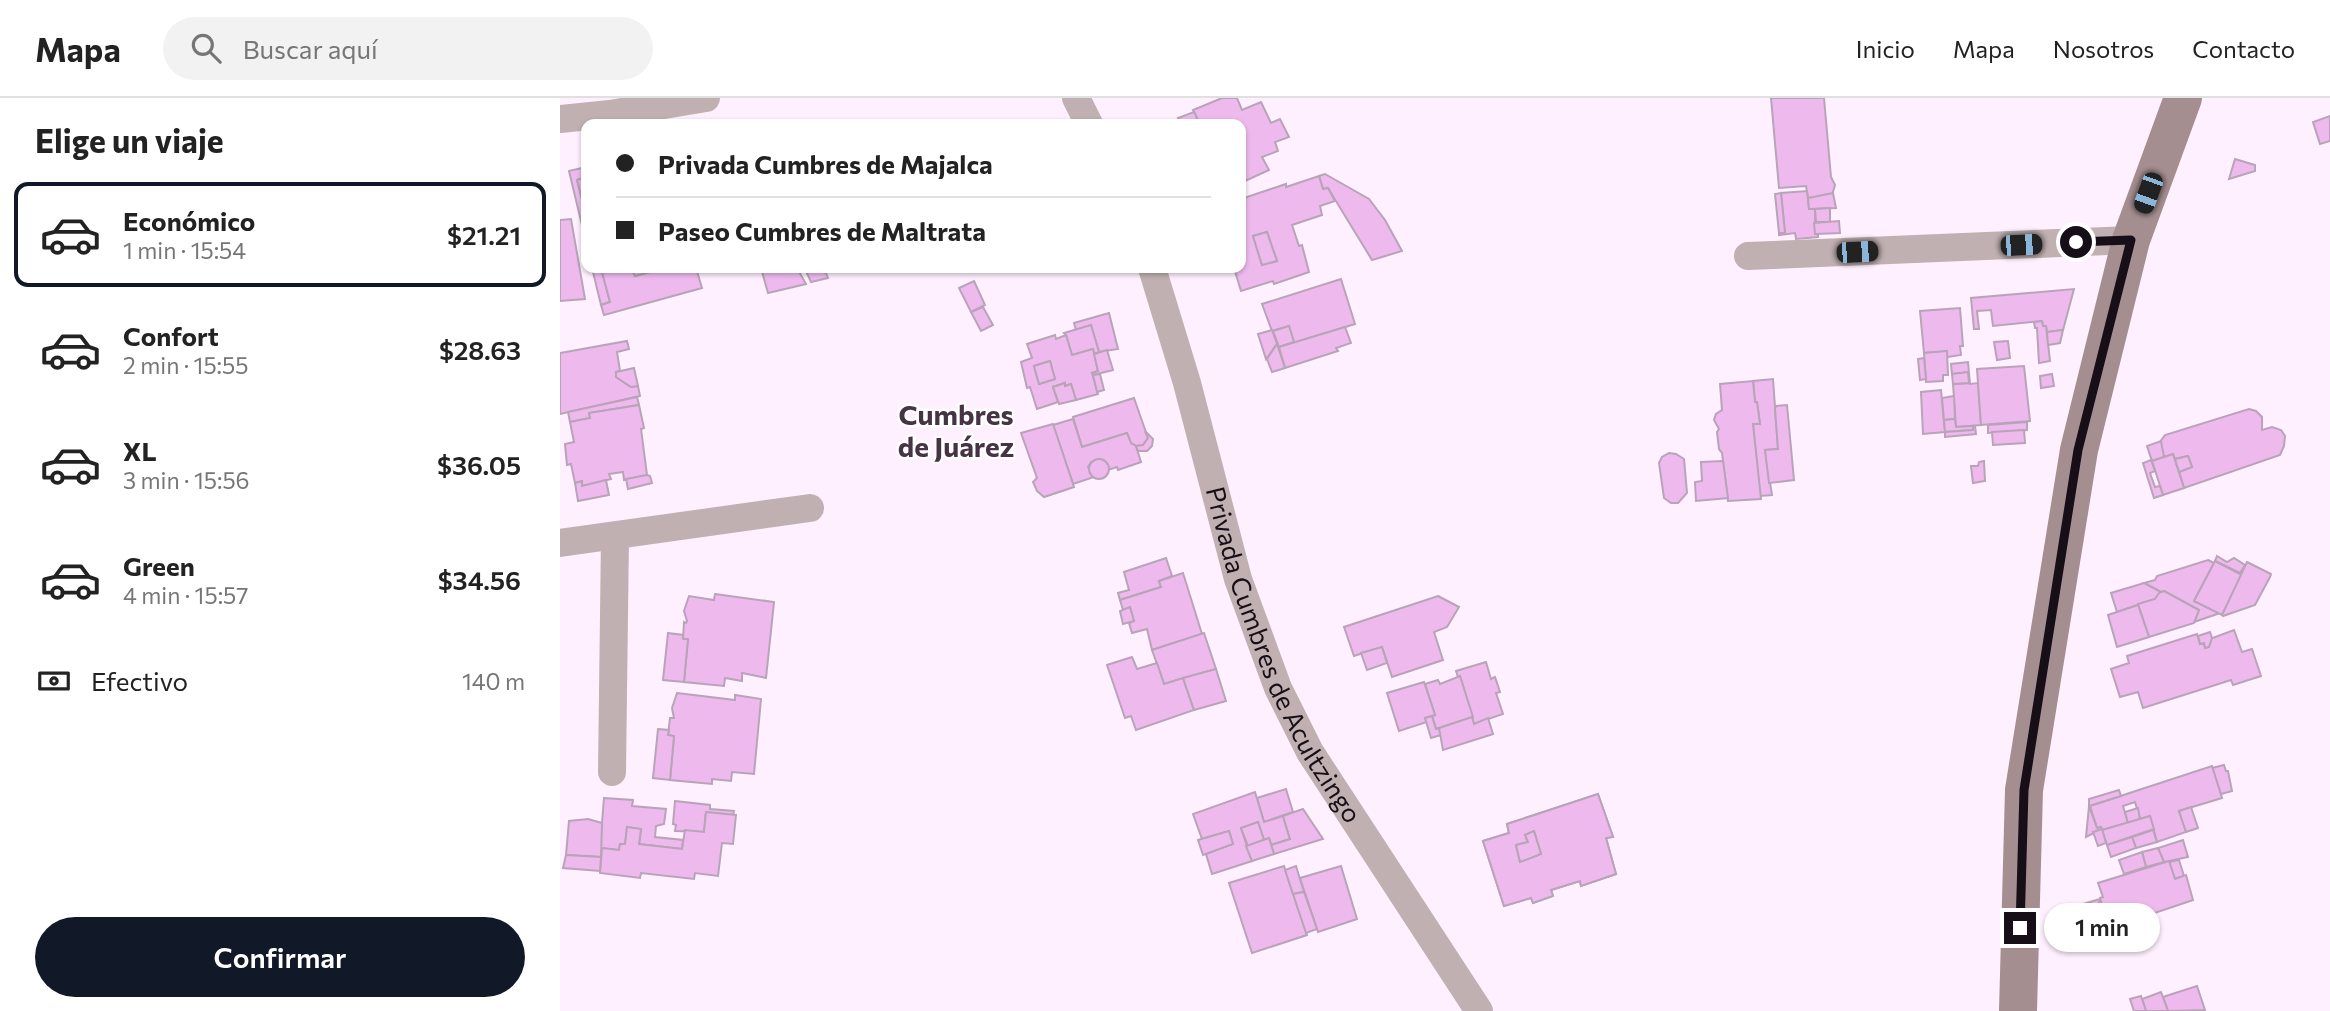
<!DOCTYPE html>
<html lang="es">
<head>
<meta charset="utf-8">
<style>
	body { margin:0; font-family:Commissioner,sans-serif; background:#f2f2f2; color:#222; height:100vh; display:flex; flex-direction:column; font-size:26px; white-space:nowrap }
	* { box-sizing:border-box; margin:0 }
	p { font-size:23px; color:#767676 }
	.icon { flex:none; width:38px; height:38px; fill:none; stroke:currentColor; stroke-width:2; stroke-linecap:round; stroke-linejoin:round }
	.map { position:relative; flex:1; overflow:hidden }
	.drawer { display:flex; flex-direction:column; background:#fff; width:560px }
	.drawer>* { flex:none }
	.guide { position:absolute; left:21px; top:21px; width:665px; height:154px; border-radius:14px; box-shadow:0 2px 5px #0004; display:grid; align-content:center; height:154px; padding:0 35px; background:#fff }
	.end { position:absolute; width:32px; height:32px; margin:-16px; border:9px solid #170f17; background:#fff; box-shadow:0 0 0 4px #fff }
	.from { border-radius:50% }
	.bubble { position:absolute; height:49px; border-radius:24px; background:#fff; box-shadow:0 2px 5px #0004; font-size:23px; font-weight:600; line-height:49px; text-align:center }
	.car { position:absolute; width:21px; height:42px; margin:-21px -10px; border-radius:9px; box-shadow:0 0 5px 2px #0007; background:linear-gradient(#222 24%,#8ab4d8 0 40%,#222 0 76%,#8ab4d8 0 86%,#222 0) }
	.guide b { display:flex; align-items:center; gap:24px; height:66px; font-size:26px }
	.guide b+b { border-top:2px solid #e0e0e0 }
	.guide i { width:18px; height:18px; background:#222 }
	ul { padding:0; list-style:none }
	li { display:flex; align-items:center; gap:21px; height:105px; margin:0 14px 10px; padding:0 21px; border:4px solid transparent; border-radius:14px }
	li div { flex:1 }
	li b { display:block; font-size:26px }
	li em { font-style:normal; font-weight:600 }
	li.current { border-color:#111827 }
	li>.icon { width:63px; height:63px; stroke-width:1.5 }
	h2 { padding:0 35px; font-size:32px; line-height:84px }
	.pay { display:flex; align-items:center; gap:18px; height:77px; padding:0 35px; font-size:26px }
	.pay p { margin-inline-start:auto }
	.cta { display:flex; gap:14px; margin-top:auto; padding:14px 35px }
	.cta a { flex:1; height:80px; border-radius:42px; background:#111827; color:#fff; font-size:28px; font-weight:600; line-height:80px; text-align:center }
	header { display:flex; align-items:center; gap:42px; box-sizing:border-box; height:98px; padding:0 35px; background:#fff; border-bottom:2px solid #e0e0e0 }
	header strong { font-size:33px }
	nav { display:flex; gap:38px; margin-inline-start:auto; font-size:24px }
	.search { width:490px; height:63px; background:#f2f2f2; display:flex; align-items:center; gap:18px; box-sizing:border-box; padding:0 24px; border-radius:38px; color:#767676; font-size:26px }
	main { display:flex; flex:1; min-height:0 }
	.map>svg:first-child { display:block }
	.building { fill:#eebaee; stroke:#b9a3b9; stroke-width:2; fill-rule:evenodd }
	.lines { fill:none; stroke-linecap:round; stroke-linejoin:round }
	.street { stroke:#c0b0b1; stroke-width:28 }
	.secondary { stroke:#a58e90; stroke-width:38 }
	.route { stroke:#170f17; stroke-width:9 }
	.labels { text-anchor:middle; stroke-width:5; stroke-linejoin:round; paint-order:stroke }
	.street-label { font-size:26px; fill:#170f17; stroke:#fff }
	.neighbourhood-label { font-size:28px; font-weight:bold; fill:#463346; stroke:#fff }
</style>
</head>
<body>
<header>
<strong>Mapa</strong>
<div class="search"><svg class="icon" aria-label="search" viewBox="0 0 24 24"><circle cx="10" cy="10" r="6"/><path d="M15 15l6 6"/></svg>Buscar aquí</div>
<nav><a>Inicio</a><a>Mapa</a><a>Nosotros</a><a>Contacto</a></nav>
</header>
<main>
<section class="drawer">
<h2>Elige un viaje</h2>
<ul>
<li class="current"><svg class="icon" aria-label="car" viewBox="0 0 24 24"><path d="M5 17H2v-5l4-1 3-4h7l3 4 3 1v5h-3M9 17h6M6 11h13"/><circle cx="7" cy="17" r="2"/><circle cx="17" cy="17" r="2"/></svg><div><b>Económico</b><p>1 min · 15:54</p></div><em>$21.21</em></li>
<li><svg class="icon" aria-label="car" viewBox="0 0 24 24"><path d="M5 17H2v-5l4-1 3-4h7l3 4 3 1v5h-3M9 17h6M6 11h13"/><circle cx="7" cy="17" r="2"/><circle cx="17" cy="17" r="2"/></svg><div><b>Confort</b><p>2 min · 15:55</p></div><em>$28.63</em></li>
<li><svg class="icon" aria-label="car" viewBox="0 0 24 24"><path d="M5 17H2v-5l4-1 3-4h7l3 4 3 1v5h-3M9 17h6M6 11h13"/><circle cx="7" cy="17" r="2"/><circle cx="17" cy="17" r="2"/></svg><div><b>XL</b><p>3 min · 15:56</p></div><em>$36.05</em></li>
<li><svg class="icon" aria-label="car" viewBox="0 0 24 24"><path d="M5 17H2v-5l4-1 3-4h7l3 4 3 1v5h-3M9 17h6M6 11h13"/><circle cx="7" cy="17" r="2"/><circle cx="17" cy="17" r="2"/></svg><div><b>Green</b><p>4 min · 15:57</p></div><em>$34.56</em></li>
</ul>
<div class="pay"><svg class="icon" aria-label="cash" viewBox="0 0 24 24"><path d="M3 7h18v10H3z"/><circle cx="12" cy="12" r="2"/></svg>Efectivo<p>140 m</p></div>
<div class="cta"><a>Confirmar</a></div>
</section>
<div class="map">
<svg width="1770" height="913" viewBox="0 0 1770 913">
	<rect width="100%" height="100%" fill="#fef0fe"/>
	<g class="building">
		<path d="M662 0H677L682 12 701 4 711 25 720 21 729 39 715 44 718 53 702 59 709 72 683 84 681 26H640L633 12Z"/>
		<path d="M1211 0H1264L1271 79 1275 87 1272 97 1248 100 1246 88 1219 90Z"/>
		<path d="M634 14 640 26H621L618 20Z"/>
		<path d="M1770 18V43L1760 46 1753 24Z"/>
		<path d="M1675 61 1695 67V73L1669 81Z"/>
		<path d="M26 69V79L17 82 26 116V144L9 73Z"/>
		<path d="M765 76 809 101 825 122 842 153 812 162 768 90 763 91 759 78Z"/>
		<path d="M759 78 763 91 768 90 775 103 760 108 762 117 732 127 739 148 742 147 749 174 714 186 713 183 681 193 674 170H681V101L726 86V89ZM707 134 717 163 702 167 693 138Z"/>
		<path d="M26 79V116L17 82Z"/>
		<path d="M1247 93 1249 111H1255V136H1258V139L1236 141 1235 135 1219 137V135H1225L1221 95Z"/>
		<path d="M1221 95 1225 135H1219L1215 96Z"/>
		<path d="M1273 95 1276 110 1249 111 1248 100Z"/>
		<path d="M1270 110V124H1256L1255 111Z"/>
		<path d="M11 121 25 201 0 203V122Z"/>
		<path d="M1279 123 1280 135 1255 136 1254 125Z"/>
		<path d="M707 134 717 163 702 167 693 138Z"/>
		<path d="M32 170H41L50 204 41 207Z"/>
		<path d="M41 170H72L75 178 104 170H136L142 190 44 217 41 207 50 204Z"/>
		<path d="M72 170H104L75 178Z"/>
		<path d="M201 170H237L246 186 208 195Z"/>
		<path d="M252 170H264L268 180 251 184 246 173Z"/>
		<path d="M781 181 795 226 734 245 729 228 712 233 702 206Z"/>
		<path d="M414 183 425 207 411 214 399 190Z"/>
		<path d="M1514 191 1503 232 1487 234 1486 228H1483L1482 223 1433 228 1431 212 1417 213 1419 231H1414L1411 200Z"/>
		<path d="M423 209 433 227 421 233 411 214Z"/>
		<path d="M1400 210 1403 248H1400L1401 257 1387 259V253L1364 255 1360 213Z"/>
		<path d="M549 215 558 251 539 254 531 227 516 232 514 225Z"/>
		<path d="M1482 223 1483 228H1486L1490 263 1479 265 1477 230H1475L1474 224Z"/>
		<path d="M531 227 539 254 534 256 533 251 512 257 506 237 504 235Z"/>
		<path d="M729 228 734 244 719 249 713 233Z"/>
		<path d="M785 229 791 245 776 250 778 253 725 270 719 249Z"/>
		<path d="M712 232 717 246 706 261 698 236Z"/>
		<path d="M1503 232 1500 245 1488 247 1487 234Z"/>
		<path d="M495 237 496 241 506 237 512 257 533 251 538 273 532 275 538 296 516 302 511 286 505 288V285L493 289 498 304 477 311 470 289 467 290 461 264 472 260 467 246ZM490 263 495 281 479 286 474 268Z"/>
		<path d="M67 243 69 251 57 254 60 273 56 274V279L71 289 78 288 80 298 0 316V255Z"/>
		<path d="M1448 243 1450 260 1437 262 1434 244Z"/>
		<path d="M717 246 725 270 712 274 707 261Z"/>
		<path d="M547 252 553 272 533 277 532 275 538 273 534 256Z"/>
		<path d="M1387 253 1388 277H1383V283L1366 284 1364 255Z"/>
		<path d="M1364 260 1366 281 1360 282 1358 261Z"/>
		<path d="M490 263 495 281 479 286 474 268Z"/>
		<path d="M1408 264 1410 286 1418 285 1421 327 1396 329 1393 286 1409 285 1408 274 1392 276 1391 266Z"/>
		<path d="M1464 268 1470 323 1421 327 1417 271Z"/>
		<path d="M74 270 78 288 71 289 56 279V274Z"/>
		<path d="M1408 274 1409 285 1393 286 1392 276Z"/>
		<path d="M540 276 544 292 537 294 533 277Z"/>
		<path d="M1492 276 1494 288 1481 290 1480 278Z"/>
		<path d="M1213 281 1218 351 1205 352 1212 397 1200 398 1193 326H1200L1197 304H1195L1193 283Z"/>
		<path d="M1193 283 1195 304H1197L1200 326H1193L1201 401 1168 403 1162 355 1159 351 1157 334 1159 331 1154 322 1156 316 1162 312 1160 286Z"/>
		<path d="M505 285V288L511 286 516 302 499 306 493 289Z"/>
		<path d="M1381 292 1385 334 1363 336 1361 294Z"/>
		<path d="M1394 298 1395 321 1384 322 1382 300Z"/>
		<path d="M77 299 79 307 29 315 30 320 10 324 8 314Z"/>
		<path d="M574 300 588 340 583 347 576 348 571 345 567 335 522 349 513 319Z"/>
		<path d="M79 307 84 330 81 331 87 377 64 382 63 374 49 376 51 381 22 388V383L15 385 11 366 7 367 5 346 14 344 10 324 30 320 29 315Z"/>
		<path d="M1227 307 1234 382 1209 385 1205 352 1218 351 1215 311 1216 308Z"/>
		<path d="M1689 311 1696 313 1702 319V332L1712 329 1721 332 1725 338 1724 348 1720 357 1624 390 1619 374 1632 369 1628 358 1615 361 1613 356 1604 359 1600 344 1605 337Z"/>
		<path d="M513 321 522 349 567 335 571 345 576 348 581 364 558 372 557 369 548 372 546 365 541 361 531 364 528 369 534 379 513 386 493 327Z"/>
		<path d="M1395 321 1396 329 1413 328V332L1385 334 1384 322Z"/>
		<path d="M1467 324V332L1428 335V327Z"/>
		<path d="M493 326 514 389 484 399 477 393 473 384 477 380 461 335Z"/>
		<path d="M1413 328H1415L1416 336 1385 339V334L1413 332Z"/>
		<path d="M1464 332 1465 345 1433 347 1432 334Z"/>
		<path d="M585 333 593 341 592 348 587 353H578L576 348 583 347 588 340Z"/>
		<path d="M1601 343 1604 359 1592 363 1587 348Z"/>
		<path d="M1109 355 1116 356 1124 361 1127 395 1118 405H1111L1104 400 1099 365 1102 359Z"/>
		<path d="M1613 356 1624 390 1603 397 1592 363Z"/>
		<path d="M1628 358 1632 369 1619 374 1615 361Z"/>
		<circle cx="539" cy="371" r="10"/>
		<path d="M1591 362 1595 373 1590 375 1595 389 1600 388 1603 397 1594 400 1583 365Z"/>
		<path d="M1163 363 1168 400 1136 403 1135 384 1142 383 1141 364Z"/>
		<path d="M1424 363 1425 383 1413 385 1411 368H1418L1419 364Z"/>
		<path d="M87 377 90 378 92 385 68 391 66 381Z"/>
		<path d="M46 382 49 397 18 403 15 385 22 383V388Z"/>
		<path d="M1657 458 1667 464 1674 460 1685 467 1680 475 1655 463Z"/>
		<path d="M606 460 612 478 599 483 601 489 560 502 558 495 569 492 564 474Z"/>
		<path d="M1648 462 1654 465 1634 503 1660 515 1634 524 1639 512 1604 493 1601 494 1584 485 1595 482 1597 478Z"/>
		<path d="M1655 463 1682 477 1662 517 1634 503Z"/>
		<path d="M1687 464 1711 476 1710 479 1695 507 1663 518 1662 517Z"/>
		<path d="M623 475 642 536 592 552 587 531 572 535 569 525 574 523 570 509 563 512 560 502 601 489 599 483Z"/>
		<path d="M1584 485 1601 494 1595 501 1557 514 1551 495Z"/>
		<path d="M1604 493 1639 512 1634 525 1589 539 1578 506 1595 501 1599 495Z"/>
		<path d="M155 496 214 504 206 580 182 575V583L165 580 164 588 124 584 128 541H123L124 524 126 525 127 523 124 513 129 498 154 502Z"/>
		<path d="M878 498 899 509 887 529 874 534 883 562 832 579 822 549 794 558 784 529Z"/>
		<path d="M1578 507 1589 539 1557 549 1548 517Z"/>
		<path d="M570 509 574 523 563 526 560 513Z"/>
		<path d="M1674 532 1682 554 1692 551 1701 578 1673 587 1671 582 1583 610 1578 594 1560 599 1551 571 1569 565 1567 558 1637 536 1640 546 1644 545 1645 550 1649 549 1650 541Z"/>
		<path d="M1650 534 1652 540 1649 549 1645 550 1644 545 1640 546 1638 538Z"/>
		<path d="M108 535 123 537V541H128L124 584 103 582Z"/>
		<path d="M644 535 656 571 604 586 592 552Z"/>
		<path d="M822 549 827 565 807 572 801 555Z"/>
		<path d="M572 559 577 571 597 565 604 586 623 580 634 612 576 632 571 618 565 620 547 567Z"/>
		<path d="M926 564 931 581 935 579 940 594 936 595 943 616 914 626 900 578 898 579 896 573Z"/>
		<path d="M656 571 666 603 634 612 623 580Z"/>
		<path d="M900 578 913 619 876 631 872 618 875 617 865 586 878 582 880 586Z"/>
		<path d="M864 584 875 617 865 620 867 624 839 633 827 595Z"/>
		<path d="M117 595 175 602V597L201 601 194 676 172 674 171 683 152 681V686L110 682 114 638 108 637 110 620H114L112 610Z"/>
		<path d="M872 618 876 631 879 630 881 637 871 640 865 620Z"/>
		<path d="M912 619 914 626 928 620 933 636 883 652 879 630Z"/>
		<path d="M98 631 109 632 108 637 114 638 110 682 93 680Z"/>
		<path d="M1664 667 1666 673H1668L1672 693 1661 696 1652 670Z"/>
		<path d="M1652 668 1662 700 1619 713 1626 734 1597 744 1590 718 1580 721 1575 704 1563 708 1568 725 1542 732 1541 729 1537 730 1530 708Z"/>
		<path d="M726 691 733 714 704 724 697 700Z"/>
		<path d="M1559 692 1561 698 1529 708V701Z"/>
		<path d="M695 694 704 724 723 718 730 741 711 747 709 740 704 742 698 724 681 730 692 763 652 776 646 756 673 746 669 733 642 741 633 716Z"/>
		<path d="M1038 696 1053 739 1046 740 1056 776 1021 788 1020 783 991 792 993 798 973 805 971 800 944 808 923 743 949 735 947 726ZM974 733 981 756 960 764 956 747 968 744 965 737Z"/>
		<path d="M1038 696 1053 739 1046 740 1056 776 1021 788 1020 783 991 792 993 798 973 805 971 800 944 808 923 743 949 735 947 726ZM974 733 981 756 960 764 956 747 968 744 965 737Z"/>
		<path d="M44 700 73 702 72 708 106 711 104 726 96 728 95 739 123 742 122 751 79 746 81 731 67 729 65 746H60L59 752 40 750Z"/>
		<path d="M115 703 150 707V711L174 713 173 717 146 714 144 734 115 733 116 727 113 726Z"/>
		<path d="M1529 708 1537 730 1541 729 1542 731 1526 739Z"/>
		<path d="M1631 709 1638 730 1626 734 1619 713Z"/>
		<path d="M1578 710 1580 721 1568 725 1565 714Z"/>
		<path d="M743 711 763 741 714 756 711 747 730 741 723 718Z"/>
		<path d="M146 714 176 717 173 746 162 745 158 778 135 775 134 781 81 775 80 780 40 775 42 750 59 752 60 746H65L67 729 81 731 79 746 122 751 125 732 144 734Z"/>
		<path d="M1590 718 1594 731 1547 747 1542 732Z"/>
		<path d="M28 721 42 725 41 759 6 757 9 723Z"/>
		<path d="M698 724 704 742 688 748 681 730Z"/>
		<path d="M1542 731 1546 745 1538 748 1533 734Z"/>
		<path d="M1593 732 1597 744 1576 750 1572 739Z"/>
		<path d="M669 733 673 746 643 757 638 742Z"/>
		<path d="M974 733 981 756 960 764 956 747 968 744 965 737Z"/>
		<path d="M1572 739 1576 750 1551 759 1547 747Z"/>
		<path d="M709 740 714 756 692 763 686 748Z"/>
		<path d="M1623 742 1628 759 1604 764 1598 750Z"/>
		<path d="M1598 750 1604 764 1586 769 1582 754Z"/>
		<path d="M1582 754 1586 769 1564 776 1559 762Z"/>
		<path d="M6 757 41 759 40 773 3 770Z"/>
		<path d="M1619 762 1624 778 1615 781 1609 764Z"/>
		<path d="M1609 763 1615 781 1626 777 1633 802 1553 829 1549 818 1543 817 1539 804H1541L1540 800 1543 799 1538 785Z"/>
		<path d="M724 768 747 837 692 855 669 785Z"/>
		<path d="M736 768 744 794 733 796 725 772Z"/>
		<path d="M781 768 797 821 758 834 740 780Z"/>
		<path d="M744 794 757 831 746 835 733 796Z"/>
		<path d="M1540 801 1541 804H1539L1543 817 1546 818 1529 824 1523 806Z"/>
		<path d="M1637 888 1645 912 1608 913 1603 899Z"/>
		<path d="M1601 894 1608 913H1586L1582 901Z"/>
		<path d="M1581 898 1586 913H1574L1570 901Z"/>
	</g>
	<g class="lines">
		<g class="street">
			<path d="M516 0 529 26"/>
			<path d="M0 21 50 16 146 0"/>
			<path d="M1188 158 1571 142"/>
			<path id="s1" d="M592 170 627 285 678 481 718 590 750 654 919 913"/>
			<path d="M0 445 250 410"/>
			<path d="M52 674 55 438"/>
		</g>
		<path class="secondary" d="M1458 913 1464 692 1519 352 1571 142 1623 0"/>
	</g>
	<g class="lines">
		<path class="route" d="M1460 830 1464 692 1518 352 1571 142 1516 144"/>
	</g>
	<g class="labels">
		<g class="street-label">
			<text dy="9" stroke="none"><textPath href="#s1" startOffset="410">Privada Cumbres de Acultzingo</textPath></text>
		</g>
		<g class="neighbourhood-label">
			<text x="396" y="327">Cumbres<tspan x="396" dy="32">de Juárez</tspan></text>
		</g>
	</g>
</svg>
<i class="end from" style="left:1516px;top:144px"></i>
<i class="end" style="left:1460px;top:830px"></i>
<div class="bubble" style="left:1484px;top:805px;width:116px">1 min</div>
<i class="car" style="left:1588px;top:95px;rotate:200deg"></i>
<i class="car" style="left:1461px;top:147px;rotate:87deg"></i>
<i class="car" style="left:1297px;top:154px;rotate:87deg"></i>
<div class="guide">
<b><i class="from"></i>Privada Cumbres de Majalca</b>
<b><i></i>Paseo Cumbres de Maltrata</b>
</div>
</div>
</main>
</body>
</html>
